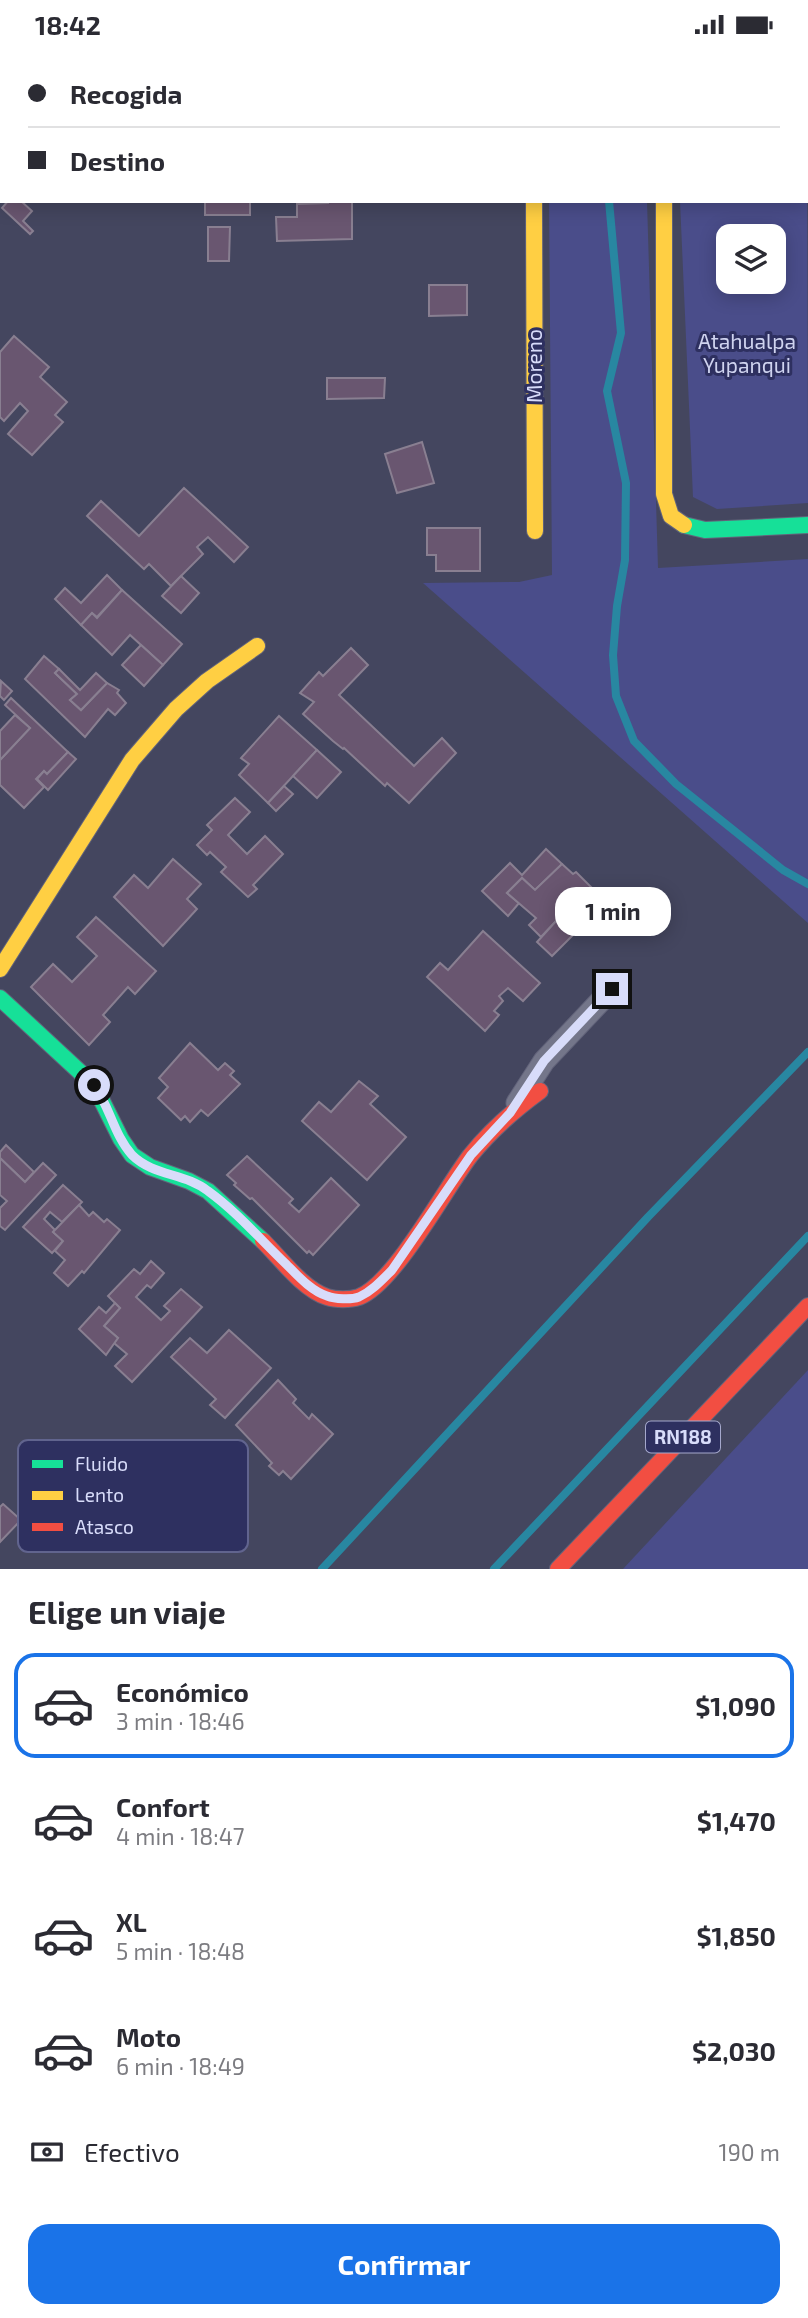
<!DOCTYPE html>
<html lang="es">
<head>
<meta charset="utf-8">
<style>
	body { margin:0; font-family:"Exo 2",sans-serif; background:#f7f7f7; color:#2b2b33; height:100vh; display:flex; flex-direction:column; font-size:26px; white-space:nowrap }
	* { box-sizing:border-box; margin:0 }
	p { font-size:23px; color:#7c7c81 }
	.icon { flex:none; width:38px; height:38px; fill:none; stroke:currentColor; stroke-width:2; stroke-linecap:round; stroke-linejoin:round }
	.map { position:relative; height:1520px; overflow:hidden }
	.panel { display:flex; flex-direction:column; background:#fff; flex:1 }
	.panel>* { flex:none }
	.top-card { position:absolute; left:0px; top:0px; width:808px; height:154px; box-shadow:0 4px 18px #0003; display:grid; align-content:center; height:154px; padding:0 28px; background:#fff }
	.buttons { position:absolute; left:716px; top:175px; display:grid; gap:14px }
	.buttons a { display:grid; place-items:center; width:70px; height:70px; border-radius:14px; background:#fff; box-shadow:0 4px 18px #0003; font-size:35px }
	.end { position:absolute; width:32px; height:32px; margin:-16px; border:9px solid #d8dcfa; background:#111; box-shadow:0 0 0 4px #111 }
	.from { border-radius:50% }
	.bubble { position:absolute; height:49px; border-radius:21px; background:#fff; box-shadow:0 4px 18px #0003; font-size:23px; font-weight:700; line-height:49px; text-align:center }
	.top-card b { display:flex; align-items:center; gap:24px; height:66px; font-size:26px }
	.top-card b+b { border-top:2px solid #e1e1e2 }
	.top-card i { width:18px; height:18px; background:#2b2b33 }
	ul { padding:0; list-style:none }
	li { display:flex; align-items:center; gap:21px; height:105px; margin:0 14px 10px; padding:0 14px; border:4px solid transparent; border-radius:21px }
	li div { flex:1 }
	li b { display:block; font-size:26px }
	li em { font-style:normal; font-weight:700 }
	li.selected { border-color:#1a73e8 }
	li>.icon { width:63px; height:63px; stroke-width:1.5 }
	h2 { padding:0 28px; font-size:32px; line-height:84px }
	.pay { display:flex; align-items:center; gap:18px; height:77px; padding:0 28px; font-size:26px }
	.pay p { margin-inline-start:auto }
	.primary-button { display:flex; gap:14px; margin-top:auto; padding:14px 28px }
	.primary-button a { flex:1; height:80px; border-radius:21px; background:#1a73e8; color:#fff; font-size:28px; font-weight:700; line-height:80px; text-align:center }
	.status { display:flex; justify-content:space-between; align-items:center; height:49px; padding:0 35px; background:#fff; direction:ltr }
	.status svg { height:19px; fill:currentColor }
	.map>svg:first-child { display:block }
	.green { fill:#4a4d8a; fill-rule:evenodd }
	.lines { fill:none; stroke-linecap:round; stroke-linejoin:round }
	.stream { stroke:#2887a1; stroke-width:8 }
	.building { fill:#695670; stroke:#897f91; stroke-width:2 }
	.street-casing { stroke:#62637a; stroke-width:23 }
	.fast-casing { stroke:#62637a; stroke-width:18 }
	.slow-casing { stroke:#62637a; stroke-width:18 }
	.jam-casing { stroke:#62637a; stroke-width:18 }
	.street { stroke:#74768a; stroke-width:21 }
	.fast { stroke:#16e098; stroke-width:16 }
	.slow { stroke:#ffcf43; stroke-width:16 }
	.jam { stroke:#f24e42; stroke-width:16 }
	.route { stroke:#d8dcfa; stroke-width:9 }
	.labels { text-anchor:middle; stroke-width:6; stroke-linejoin:round; paint-order:stroke }
	.shield { fill:#2e3060; stroke:#a5a8cc; stroke-width:2 }
	.shield-label { font-size:19px; font-weight:bold; fill:#d8dcfa }
	.park-label { font-size:21px; fill:#cfd3ef; stroke:#2e3060 }
	.street-label { font-size:21px; fill:#d8dcfa; stroke:#2e3060 }
	.key { fill:#2e3060; stroke:#61648e; stroke-width:2 }
	.key-label { font-size:19px; fill:#d8dcfa }
</style>
</head>
<body>
<div class="status"><b>18:42</b><svg viewBox="0 0 49 12"><path d="M0 12V9h3v3zM5 12V6h3v6zM10 12V3h3v9zM15 12V0h3v12zM26 1h20v11H26zM47 4h2v5h-2z"/></svg></div>
<div class="map">
<svg width="808" height="1520" viewBox="0 0 808 1520">
	<rect width="100%" height="100%" fill="#44465f"/>
	<g class="green">
		<path d="M807 39 808 454 717 460 693 448 680 152H807ZM728 187H774V233H728Z"/>
		<path d="M549 152H647L658 519 808 510V874L423 534 519 533 552 526Z"/>
		<path d="M808 1321V1520H623Z"/>
	</g>
	<g class="lines">
		<g class="stream">
			<path d="M580 0V2"/>
			<path d="M609 152 621 284 607 342 626 434 625 511 617 557 613 606 616 647 634 692 676 735 783 821 808 835"/>
			<path d="M322 1520 648 1168 808 1003"/>
			<path d="M494 1520 808 1187"/>
		</g>
	</g>
	<g class="building">
		<path d="M8 152H21L32 162 23 172 33 182 30 185 2 159Z"/>
		<rect x="205" y="152" width="45" height="14"/>
		<path d="M328 152H352V190L277 192 276 168H297V155L328 154Z"/>
		<path d="M208 178H230L229 212H208Z"/>
		<path d="M429 236H467V266L429 267Z"/>
		<path d="M14 287 49 318 40 328 67 353 55 366 63 373 32 406 8 385 28 362 20 354 4 372 0 368V303Z"/>
		<path d="M327 329H385L384 349 327 350Z"/>
		<path d="M422 393 434 434 397 444 385 405Z"/>
		<path d="M184 439 248 498 234 513 208 488 197 498 203 505 171 537 149 515 144 520 87 467 101 452 139 487Z"/>
		<path d="M427 479H480V522H436V506H427Z"/>
		<path d="M107 526 122 541 97 568 92 564 81 576 55 550 65 539 81 554Z"/>
		<path d="M181 527 199 544 181 564 162 547Z"/>
		<path d="M122 541 182 595 163 616 130 586 112 606 81 576 92 564 97 569Z"/>
		<path d="M141 596 163 616 144 637 122 616Z"/>
		<path d="M351 599 368 616 339 646 414 717 442 689 456 704 409 754 387 734 385 737 344 699 343 700 333 692 303 665 314 653 300 644 319 623 323 627Z"/>
		<path d="M44 607 59 620 55 624 77 645 70 651 81 661 107 634 119 641 117 644 126 654 115 666 108 660 85 688 25 630Z"/>
		<path d="M59 620 80 641 96 624 107 634 81 661 70 651 77 645 55 624Z"/>
		<path d="M1 632 12 642 4 651 0 647Z"/>
		<path d="M11 649 68 703 47 725 44 722 36 730 44 738 24 759 0 736V711L30 679 5 656Z"/>
		<path d="M15 666 30 679 0 711V682Z"/>
		<path d="M279 667 317 701 268 754 239 726 249 715 241 709Z"/>
		<path d="M317 701 341 723 317 749 293 727Z"/>
		<path d="M68 703 76 710 48 741 37 730 44 722 47 725Z"/>
		<path d="M284 737 293 745 276 762 268 754Z"/>
		<path d="M235 749 250 763 228 786 247 805 265 787 283 805 253 836 257 840 248 848 221 823 226 818 210 803 207 806 197 796 212 781 207 776Z"/>
		<path d="M546 800 562 815 535 841 522 829 507 844 519 854 508 867 482 842 510 814 522 826Z"/>
		<path d="M173 810 201 835 187 850 197 860 163 897 114 848 134 826 148 839Z"/>
		<path d="M562 815 573 825 576 823 607 854 585 878 579 873 570 883 557 871 541 888 529 876 536 869 507 844 522 829 535 841Z"/>
		<path d="M96 868 156 922 135 945 128 938 103 966 110 973 89 996 31 938 53 915 72 933 97 907 77 888Z"/>
		<path d="M557 871 573 886 552 907 537 893Z"/>
		<path d="M483 882 540 934 523 952 508 939 499 947 503 952 494 962 499 966 485 982 427 928 440 914 448 921Z"/>
		<path d="M190 994 218 1021 225 1014 234 1022 230 1026 240 1035 208 1067 201 1061 190 1073 185 1067 181 1071 158 1049 168 1038 159 1029Z"/>
		<path d="M359 1032 378 1047 370 1055 406 1088 367 1131 302 1072 319 1053 331 1063Z"/>
		<path d="M6 1096 34 1123 25 1133 0 1109V1103Z"/>
		<path d="M247 1107 293 1150 289 1154 299 1163 331 1129 359 1156 313 1206 309 1202 307 1204 252 1149 250 1150 234 1136 236 1134 227 1126Z"/>
		<path d="M0 1109 25 1133 43 1114 56 1126 5 1181 0 1177V1159L7 1152 0 1146Z"/>
		<path d="M63 1136 82 1153 62 1173 50 1163 44 1170 55 1181 53 1183 63 1192 52 1204 23 1178Z"/>
		<path d="M79 1156 89 1167 93 1163 104 1173 107 1170 120 1181 84 1224 82 1222 68 1237 54 1224 65 1211 55 1202 63 1192 53 1183Z"/>
		<path d="M151 1212 164 1224 151 1239 147 1236 136 1248 161 1271 170 1262 164 1257 181 1240 202 1258 132 1333 115 1317 127 1305 114 1294 118 1289 104 1277 120 1259 108 1247 134 1220 140 1225Z"/>
		<path d="M115 1254 120 1259 104 1277 118 1289 106 1306 79 1280 99 1258 106 1264Z"/>
		<path d="M229 1281 271 1319 225 1369 210 1356 216 1350 171 1308 190 1289 207 1304Z"/>
		<path d="M278 1331 296 1350 293 1354 309 1370 312 1365 333 1385 291 1430 283 1422 279 1426 269 1417 272 1414 236 1376Z"/>
		<path d="M3 1455 21 1471 0 1493V1458Z"/>
	</g>
	<g class="lines">
		<g class="street-casing">
			<g id="street">
				<path d="M95 0V2"/>
				<path d="M665 2V0"/>
				<path d="M807 29H808"/>
				<path d="M517 1054 544 1012 612 940"/>
			</g>
		</g>
		<g class="fast-casing">
			<g id="fast">
				<path d="M684 476 705 481 808 476"/>
				<path d="M0 949 94 1036 121 1090 132 1106 150 1118 189 1132 208 1142 263 1192"/>
			</g>
		</g>
		<g class="slow-casing">
			<g id="slow">
				<path d="M534 152 535 482"/>
				<path d="M664 152V445L671 467 684 476"/>
				<path d="M0 920 132 711 176 660 207 632 257 597"/>
			</g>
		</g>
		<g class="jam-casing">
			<g id="jam">
				<path d="M263 1192C281 1210 303 1240 327 1248 336 1251 350 1251 359 1248 394 1235 445 1140 470 1107 490 1082 514 1061 540 1042"/>
				<path d="M558 1520 808 1257"/>
			</g>
		</g>
		<use href="#street" class="street"/>
		<use href="#fast" class="fast"/>
		<use href="#slow" class="slow"/>
		<use href="#jam" class="jam"/>
	</g>
	<g class="lines">
		<path class="route" d="M94 1036C110 1058 114 1086 132 1106 153 1127 185 1124 208 1142 237 1163 260 1190 286 1215 297 1226 311 1242 327 1247 335 1250 351 1251 359 1248 372 1242 382 1231 392 1221L471 1106 510 1064 544 1012 612 940"/>
	</g>
	<g class="labels">
		<rect class="shield" x="646" y="1372.5" width="74" height="31" rx="5"/>
		<g class="shield-label">
			<text x="683" y="1395">RN188</text>
		</g>
		<g class="park-label">
			<text x="747" y="300">Atahualpa<tspan x="747" dy="24">Yupanqui</tspan></text>
		</g>
		<g class="street-label">
			<text transform="translate(535 317) rotate(-90)" y="7">Moreno</text>
		</g>
	</g>
	<rect x="18" y="1391" width="230" height="112" rx="10" class="key"/>
	<rect x="32" y="1411" width="31" height="8" fill="#16e098"/>
	<rect x="32" y="1442" width="31" height="9" fill="#ffcf43"/>
	<rect x="32" y="1474" width="31" height="8" fill="#f24e42"/>
	<g class="key-label">
		<text x="75" y="1422">Fluido</text>
		<text x="75" y="1453">Lento</text>
		<text x="75" y="1485">Atasco</text>
	</g>
</svg>
<div class="buttons">
<a><svg class="icon" aria-label="layers" viewBox="0 0 24 24"><path d="M12 4l9 5-9 5-9-5zM3 14l9 5 9-5"/></svg></a>
</div>
<i class="end from" style="left:94px;top:1036px"></i>
<i class="end" style="left:612px;top:940px"></i>
<div class="bubble" style="left:555px;top:838px;width:116px">1 min</div>
<div class="top-card">
<b><i class="from"></i>Recogida</b>
<b><i></i>Destino</b>
</div>
</div>
<section class="panel">
<h2>Elige un viaje</h2>
<ul>
<li class="selected"><svg class="icon" aria-label="car" viewBox="0 0 24 24"><path d="M5 17H2v-5l4-1 3-4h7l3 4 3 1v5h-3M9 17h6M6 11h13"/><circle cx="7" cy="17" r="2"/><circle cx="17" cy="17" r="2"/></svg><div><b>Económico</b><p>3 min · 18:46</p></div><em>$1,090</em></li>
<li><svg class="icon" aria-label="car" viewBox="0 0 24 24"><path d="M5 17H2v-5l4-1 3-4h7l3 4 3 1v5h-3M9 17h6M6 11h13"/><circle cx="7" cy="17" r="2"/><circle cx="17" cy="17" r="2"/></svg><div><b>Confort</b><p>4 min · 18:47</p></div><em>$1,470</em></li>
<li><svg class="icon" aria-label="car" viewBox="0 0 24 24"><path d="M5 17H2v-5l4-1 3-4h7l3 4 3 1v5h-3M9 17h6M6 11h13"/><circle cx="7" cy="17" r="2"/><circle cx="17" cy="17" r="2"/></svg><div><b>XL</b><p>5 min · 18:48</p></div><em>$1,850</em></li>
<li><svg class="icon" aria-label="car" viewBox="0 0 24 24"><path d="M5 17H2v-5l4-1 3-4h7l3 4 3 1v5h-3M9 17h6M6 11h13"/><circle cx="7" cy="17" r="2"/><circle cx="17" cy="17" r="2"/></svg><div><b>Moto</b><p>6 min · 18:49</p></div><em>$2,030</em></li>
</ul>
<div class="pay"><svg class="icon" aria-label="cash" viewBox="0 0 24 24"><path d="M3 7h18v10H3z"/><circle cx="12" cy="12" r="2"/></svg>Efectivo<p>190 m</p></div>
<div class="primary-button"><a>Confirmar</a></div>
</section>
</body>
</html>
